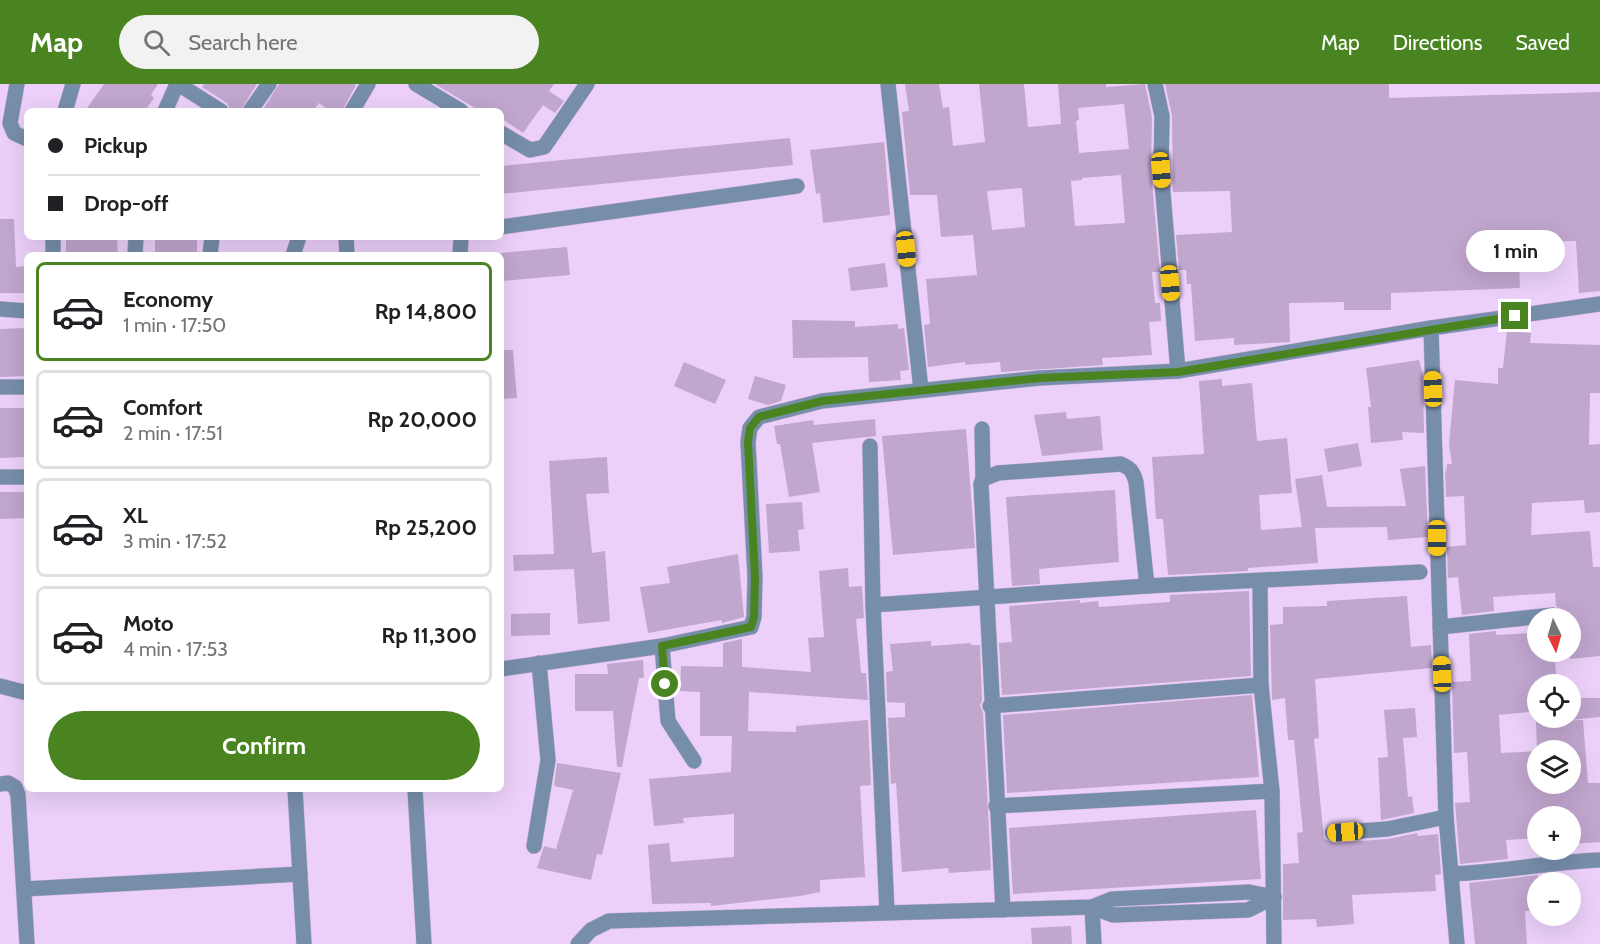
<!DOCTYPE html>
<html lang="en">
<head>
<meta charset="utf-8">
<style>
	body { margin:0; font-family:Cabin,sans-serif; background:#f2f2f2; color:#202124; height:100vh; display:flex; flex-direction:column; font-size:22px; white-space:nowrap }
	* { box-sizing:border-box; margin:0 }
	p { font-size:20px; color:#757577 }
	.icon { flex:none; width:33px; height:33px; fill:none; stroke:currentColor; stroke-width:2; stroke-linecap:round; stroke-linejoin:round }
	.map { position:relative; flex:1; overflow:hidden }
	.sheet { position:absolute; left:24px; top:168px; width:480px; height:540px; display:flex; flex-direction:column; background:#fff; border-radius:9px; box-shadow:0 6px 24px #0002 }
	.sheet>* { flex:none }
	.guide { position:absolute; left:24px; top:24px; width:480px; height:132px; border-radius:9px; box-shadow:0 6px 24px #0002; display:grid; align-content:center; height:132px; padding:0 24px; background:#fff }
	.needle { width:39px; rotate:175deg }
	.tools { position:absolute; left:1527px; top:524px; display:grid; gap:12px }
	.tools a { display:grid; place-items:center; width:54px; height:54px; border-radius:50%; background:#fff; box-shadow:0 6px 24px #0002; font-size:30px }
	.end { position:absolute; width:27px; height:27px; margin:-14px; border:8px solid #498420; background:#fff; box-shadow:0 0 0 3px #fff }
	.from { border-radius:50% }
	.bubble { position:absolute; height:42px; border-radius:21px; background:#fff; box-shadow:0 6px 24px #0002; font-size:20px; font-weight:700; line-height:42px; text-align:center }
	.car { position:absolute; width:18px; height:36px; margin:-18px -9px; border-radius:8px; box-shadow:0 0 4px 2px #0007; background:linear-gradient(#f5c518 24%,#345 0 40%,#f5c518 0 76%,#345 0 86%,#f5c518 0) }
	.guide b { display:flex; align-items:center; gap:21px; height:57px; font-size:22px }
	.guide b+b { border-top:2px solid #e0e0e0 }
	.guide i { width:15px; height:15px; background:#202124 }
	ul { padding:10px 0 0; list-style:none }
	li { display:flex; align-items:center; gap:18px; height:99px; margin:0 12px 9px; padding:0 12px; border:3px solid #e0e0e0; border-radius:9px }
	li div { flex:1 }
	li b { display:block; font-size:22px }
	li em { font-style:normal; font-weight:700 }
	li.on { border-color:#498420 }
	li>.icon { width:54px; height:54px; stroke-width:1.5 }
	.action { display:flex; gap:12px; margin-top:auto; padding:12px 24px }
	.action a { flex:1; height:69px; border-radius:36px; background:#498420; color:#fff; font-size:24px; font-weight:700; line-height:69px; text-align:center }
	header { display:flex; align-items:center; gap:36px; box-sizing:border-box; height:84px; padding:0 30px; background:#498420; color:#fff }
	header strong { font-size:28px }
	nav { display:flex; gap:33px; margin-inline-start:auto; font-size:21px }
	.search { width:420px; height:54px; background:#f2f2f2; display:flex; align-items:center; gap:15px; box-sizing:border-box; padding:0 21px; border-radius:33px; color:#757577; font-size:22px }
	.map>svg:first-child { display:block }
	.building { fill:#c1a6ce; fill-rule:evenodd }
	.lines { fill:none; stroke-linecap:round; stroke-linejoin:round }
	.minor-casing { stroke:#c9b0d4; stroke-width:16 }
	.minor { stroke:#778eab; stroke-width:15 }
	.route { stroke:#498420; stroke-width:8 }
</style>
</head>
<body>
<header>
<strong>Map</strong>
<div class="search"><svg class="icon" aria-label="search" viewBox="0 0 24 24"><circle cx="10" cy="10" r="6"/><path d="M15 15l6 6"/></svg>Search here</div>
<nav><a>Map</a><a>Directions</a><a>Saved</a></nav>
</header>
<div class="map">
<svg width="1600" height="860" viewBox="0 0 1600 860">
	<rect width="100%" height="100%" fill="#ecd0f9"/>
	<g class="building">
		<path d="M104 0H158L151 11 154 14 145 27H85Z"/>
		<path d="M204 0H257L240 27H231L227 19 202 3Z"/>
		<path d="M279 0H354L356 1 342 27H330L319 19 313 27H262Z"/>
		<path d="M435 0H554L549 7 564 17 555 29 543 21 523 49 501 34V27H480Z"/>
		<path d="M905 0H939L943 24 949 23 953 62 985 58 979 0H1024L1028 43 1061 40 1058 0H1106V3L1145 0 1152 33 1151 87 1160 188H1152L1155 219H1160L1161 237 1149 238 1152 271 1102 274 1103 281 1001 288 1000 278 965 281V278L928 283 924 241 930 240 926 195 977 191 973 151 941 153 937 111H910L902 28 909 27ZM1124 20 1129 65 1079 69 1076 37 1079 36 1078 24ZM1121 91 1125 139 1075 142 1071 97 1082 96V94ZM1022 104 1025 143 992 146 987 107Z"/>
		<path d="M1165 0H1389V14L1600 8V207L1579 209 1576 157 1518 158 1520 204 1391 209V226H1344V218L1289 219 1290 258 1234 261V254L1195 257 1191 200H1187L1186 186H1179L1176 151 1232 148 1230 107 1173 108 1172 32Z"/>
		<path d="M790 54 793 81 501 110V82Z"/>
		<path d="M884 58 890 131 823 139 820 109 816 110 810 66Z"/>
		<path d="M0 135H14L16 183 27 182V209H0Z"/>
		<path d="M66 153H117L118 171H66Z"/>
		<rect x="155" y="153" width="42" height="18"/>
		<path d="M567 163 570 191 501 197V169Z"/>
		<path d="M885 179 888 203 851 207 848 184Z"/>
		<path d="M792 236 855 237V243L898 240V245L904 244 909 286 900 287 901 296 869 298 868 273 793 274Z"/>
		<path d="M24 244 27 292 0 293V245Z"/>
		<path d="M1507 247 1531 249 1530 259 1600 261V309H1590L1589 361 1600 360V428L1585 429 1584 416 1532 419 1531 451 1590 447 1593 483H1600V572L1570 575V528L1562 529 1556 522 1555 509 1493 513 1494 527 1462 531 1458 493 1448 494 1447 463 1466 461 1464 412 1446 413 1445 384 1446 389 1447 380H1452L1449 360 1455 296 1498 300V284H1503Z"/>
		<path d="M501 266H513L517 314 501 315Z"/>
		<path d="M1419 276 1423 291 1424 349 1402 348 1403 356 1371 359 1368 323H1371L1366 284Z"/>
		<path d="M684 278 726 296 715 320 674 302Z"/>
		<path d="M755 292 786 301 781 317 768 321 748 315Z"/>
		<path d="M1222 295V302L1252 299 1257 357 1287 354 1292 409 1259 411 1261 446 1302 443 1295 395 1322 391 1327 423 1406 422 1400 385 1425 382 1428 453 1388 456 1387 443 1315 444 1318 479 1248 484V487L1168 491 1163 435H1156L1152 373 1204 370 1199 297Z"/>
		<path d="M0 324H27V373L0 374Z"/>
		<path d="M1066 328 1067 335 1100 332 1103 366 1042 372 1034 331Z"/>
		<path d="M875 335 876 352 812 359 820 408 789 413 780 360H777L774 342 813 336 814 341Z"/>
		<path d="M966 345 975 464 893 471 882 352Z"/>
		<path d="M1358 359 1362 382 1328 388 1324 365Z"/>
		<path d="M607 373 609 409 586 410 592 469 605 467 610 537 578 540 574 485 514 487 513 471 554 470 549 377Z"/>
		<path d="M1115 406 1119 478 1039 485 1040 500 1012 502 1006 413Z"/>
		<path d="M0 408H27V434L0 435Z"/>
		<path d="M802 418 804 445 798 446 800 467 769 469 766 420Z"/>
		<path d="M738 470 744 533 722 539V536L648 549 640 503 670 499 667 483Z"/>
		<path d="M848 484 849 503 862 502 864 534 856 535 861 589H866L868 616 749 608 748 647 796 648V642L868 636 871 701 860 702 865 793 820 796V808L800 812 711 822V819L652 820 648 761 669 759 671 778 734 773V730L683 734 684 739 654 742 649 695 731 688 732 652H700V608L680 607 681 582 723 583V559L742 555V583L811 588 808 554 824 553 819 487Z"/>
		<path d="M1249 507 1251 592 1002 611 999 559 1012 558 1009 522 1080 516V519L1098 517 1099 523 1170 518V511Z"/>
		<path d="M1407 512 1411 563 1431 561 1432 584 1315 595 1319 654 1314 655 1324 755 1334 759 1388 755 1417 749 1418 752 1438 750 1441 790 1435 791 1436 807 1352 811 1354 840 1317 843 1316 835 1283 836V780L1299 779 1297 749 1303 748 1294 656H1288L1285 614 1272 616 1270 541 1283 540V523L1327 522V517Z"/>
		<path d="M550 529V551L511 552V530Z"/>
		<path d="M1496 547V551L1530 549 1531 567H1554L1557 600H1538V627L1499 631 1501 669 1538 667V699H1570V666H1537L1536 638 1583 636 1588 699H1600V758L1570 760V732H1538V754L1506 756 1508 775 1460 780 1455 719 1470 718 1467 668 1454 669 1452 598 1471 597 1469 550Z"/>
		<path d="M931 557V562L971 559V561H980L982 616 980 622 983 629 991 786 949 789 948 784 902 788 896 699 891 700 888 634 905 633V619L887 618 886 588 893 587 890 560Z"/>
		<path d="M643 576 644 594H639L622 683H617L613 627H575V590H608L607 580Z"/>
		<path d="M1252 611 1259 693 1007 709 1003 631Z"/>
		<path d="M1570 614H1600V633L1570 636Z"/>
		<path d="M1415 624 1417 653 1403 654 1408 713 1412 712 1414 729 1381 736 1378 674 1388 673 1384 626Z"/>
		<path d="M557 679 621 689 602 771 597 770 591 796 537 784 544 762 556 765 573 706 554 702Z"/>
		<path d="M1256 726 1261 795 1013 810 1009 744Z"/>
		<path d="M1538 791V826L1525 827 1527 860H1475L1469 799Z"/>
		<path d="M1071 842 1072 860H1032L1031 844Z"/>
	</g>
	<g class="lines">
		<g class="minor-casing">
			<g id="minor">
				<path d="M17 0 10 39 14 49 27 55"/>
				<path d="M178 0 221 27"/>
				<path d="M416 0 461 27"/>
				<path d="M888 0 921 306"/>
				<path d="M1155 0 1162 32 1161 86 1178 287"/>
				<path d="M65 27 73 0"/>
				<path d="M165 27 177 0"/>
				<path d="M250 27 269 0"/>
				<path d="M352 27 368 0"/>
				<path d="M501 49 530 66 544 63 587 0"/>
				<path d="M501 143 797 102"/>
				<path d="M346 153 347 171"/>
				<path d="M53 171V153"/>
				<path d="M135 171 136 153"/>
				<path d="M210 171 212 153"/>
				<path d="M293 171 299 153"/>
				<path d="M460 171 461 153"/>
				<path d="M0 225 27 227"/>
				<path d="M1431 244 1446 733 1457 860"/>
				<path d="M0 303H27"/>
				<path d="M982 345 983 395"/>
				<path d="M870 362 873 521 887 828"/>
				<path d="M0 393H27"/>
				<path d="M1260 498 1261 601 1272 707 1274 860"/>
				<path d="M873 521 1147 502 1420 488"/>
				<path d="M1440 543 1553 531"/>
				<path d="M662 562 668 637 694 677"/>
				<path d="M501 585 662 562 751 543 754 533 755 493 748 358 750 344 759 333 822 317 1040 294 1178 287 1431 244 1600 220"/>
				<path d="M0 602 27 609"/>
				<path d="M990 622 1261 601"/>
				<path d="M0 700 8 699 15 703 18 711 27 860"/>
				<path d="M295 705 304 860"/>
				<path d="M415 705 424 860"/>
				<path d="M996 722 1272 707"/>
				<path d="M1333 749 1387 745 1446 733"/>
				<path d="M534 762 548 676 539 579"/>
				<path d="M1452 790C1502 788 1550 778 1600 776"/>
				<path d="M24 805 300 790"/>
				<path d="M1092 823 1113 831 1248 826 1274 813"/>
				<path d="M1092 823 1094 860"/>
				<path d="M1003 826 981 400 983 395 998 389 1121 380C1130 384 1133 387 1136 398L1147 502"/>
				<path d="M578 860 591 846 609 837 1092 823 1112 815 1249 808 1274 813"/>
			</g>
		</g>
		<use href="#minor" class="minor"/>
	</g>
	<g class="lines">
		<path class="route" d="M665 600 662 562 751 543 754 533 755 493 748 358 750 344 759 333 822 317 1040 294 1178 288 1515 232"/>
	</g>
</svg>
<div class="tools">
<a><svg class="needle" viewBox="-14 -14 28 28"><path d="M0-13l5 13h-10z" fill="#e53935"/><path d="M0 13l5-13h-10z" fill="#757577"/></svg></a>
<a><svg class="icon" aria-label="locate" viewBox="0 0 24 24"><circle cx="12" cy="12" r="6"/><path d="M12 2v4M12 18v4M2 12h4M18 12h4"/></svg></a>
<a><svg class="icon" aria-label="layers" viewBox="0 0 24 24"><path d="M12 4l9 5-9 5-9-5zM3 14l9 5 9-5"/></svg></a>
<a>+</a>
<a>−</a>
</div>
<i class="end from" style="left:665px;top:600px"></i>
<i class="end" style="left:1515px;top:232px"></i>
<div class="bubble" style="left:1466px;top:146px;width:99px">1 min</div>
<i class="car" style="left:1161px;top:86px;rotate:175deg"></i>
<i class="car" style="left:906px;top:165px;rotate:174deg"></i>
<i class="car" style="left:1170px;top:199px;rotate:175deg"></i>
<i class="car" style="left:1433px;top:305px;rotate:358deg"></i>
<i class="car" style="left:1437px;top:454px;rotate:180deg"></i>
<i class="car" style="left:1442px;top:590px;rotate:358deg"></i>
<i class="car" style="left:1345px;top:748px;rotate:266deg"></i>
<div class="guide">
<b><i class="from"></i>Pickup</b>
<b><i></i>Drop-off</b>
</div>
<section class="sheet">
<ul>
<li class="on"><svg class="icon" aria-label="car" viewBox="0 0 24 24"><path d="M5 17H2v-5l4-1 3-4h7l3 4 3 1v5h-3M9 17h6M6 11h13"/><circle cx="7" cy="17" r="2"/><circle cx="17" cy="17" r="2"/></svg><div><b>Economy</b><p>1 min · 17:50</p></div><em>Rp 14,800</em></li>
<li><svg class="icon" aria-label="car" viewBox="0 0 24 24"><path d="M5 17H2v-5l4-1 3-4h7l3 4 3 1v5h-3M9 17h6M6 11h13"/><circle cx="7" cy="17" r="2"/><circle cx="17" cy="17" r="2"/></svg><div><b>Comfort</b><p>2 min · 17:51</p></div><em>Rp 20,000</em></li>
<li><svg class="icon" aria-label="car" viewBox="0 0 24 24"><path d="M5 17H2v-5l4-1 3-4h7l3 4 3 1v5h-3M9 17h6M6 11h13"/><circle cx="7" cy="17" r="2"/><circle cx="17" cy="17" r="2"/></svg><div><b>XL</b><p>3 min · 17:52</p></div><em>Rp 25,200</em></li>
<li><svg class="icon" aria-label="car" viewBox="0 0 24 24"><path d="M5 17H2v-5l4-1 3-4h7l3 4 3 1v5h-3M9 17h6M6 11h13"/><circle cx="7" cy="17" r="2"/><circle cx="17" cy="17" r="2"/></svg><div><b>Moto</b><p>4 min · 17:53</p></div><em>Rp 11,300</em></li>
</ul>
<div class="action"><a>Confirm</a></div>
</section>
</div>
</body>
</html>
